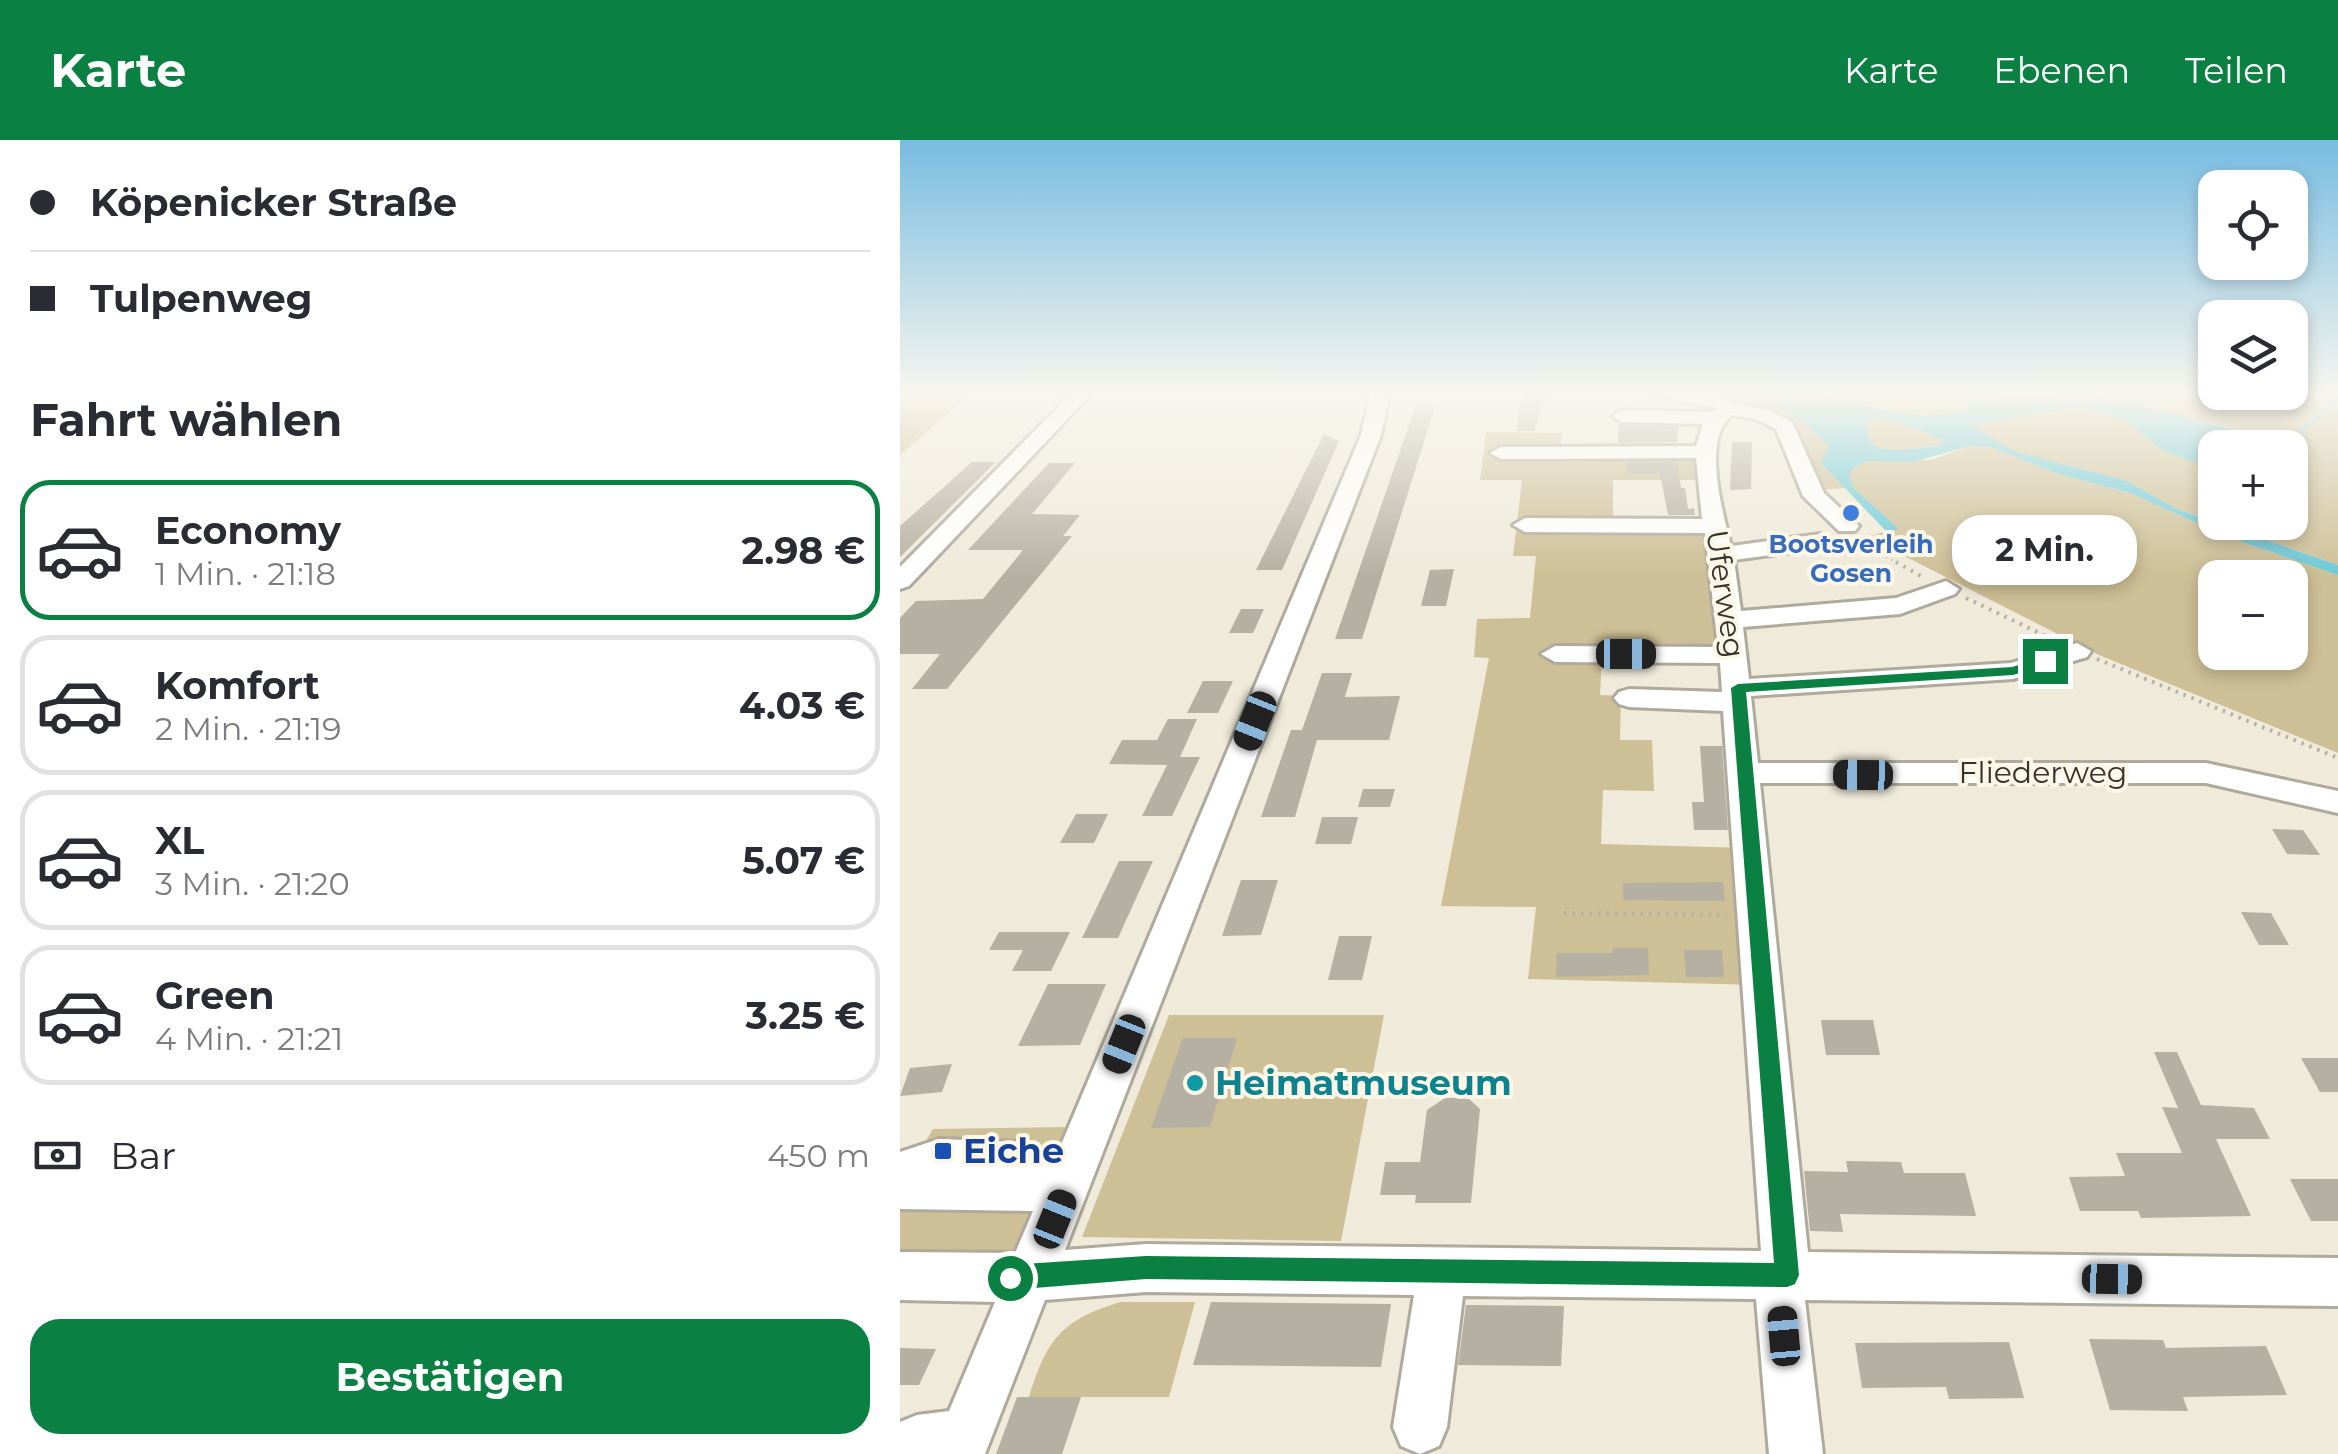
<!DOCTYPE html>
<html lang="de">
<head>
<meta charset="utf-8">
<style>
	body { margin:0; font-family:Montserrat,sans-serif; background:#f7f7f7; color:#2b2b33; height:100vh; display:flex; flex-direction:column; font-size:38px; white-space:nowrap }
	* { box-sizing:border-box; margin:0 }
	p { font-size:32px; color:#7c7c81 }
	.icon { flex:none; width:55px; height:55px; fill:none; stroke:currentColor; stroke-width:2; stroke-linecap:round; stroke-linejoin:round }
	.map { position:relative; flex:1; overflow:hidden }
	.sheet { display:flex; flex-direction:column; background:#fff; width:900px }
	.sheet>* { flex:none }
	.hud { display:grid; align-content:center; height:220px; padding:0 30px; background:#fff }
	.fabs { position:absolute; left:1298px; top:30px; display:grid; gap:20px }
	.fabs a { display:grid; place-items:center; width:110px; height:110px; border-radius:20px; background:#fff; box-shadow:0 5px 15px #0003; font-size:50px }
	.end { position:absolute; width:45px; height:45px; margin:-22px; border:12px solid #0b8043; background:#fff; box-shadow:0 0 0 5px #fff }
	.from { border-radius:50% }
	.bubble { position:absolute; height:70px; border-radius:30px; background:#fff; box-shadow:0 5px 15px #0003; font-size:32px; font-weight:700; line-height:70px; text-align:center }
	.car { position:absolute; width:30px; height:60px; margin:-30px -15px; border-radius:12px; box-shadow:0 0 8px 2px #0007; background:linear-gradient(#222 24%,#8ab4d8 0 40%,#222 0 76%,#8ab4d8 0 86%,#222 0) }
	.hud b { display:flex; align-items:center; gap:35px; height:95px; font-size:38px }
	.hud b+b { border-top:2px solid #e1e1e2 }
	.hud i { width:25px; height:25px; background:#2b2b33 }
	ul { padding:0; list-style:none }
	li { display:flex; align-items:center; gap:30px; height:140px; margin:0 20px 15px; padding:0 10px; border:5px solid #e1e1e2; border-radius:30px }
	li div { flex:1 }
	li b { display:block; font-size:38px }
	li em { font-style:normal; font-weight:700 }
	li.selected { border-color:#0b8043 }
	li>.icon { width:90px; height:90px; stroke-width:1.5 }
	h2 { padding:0 30px; font-size:45px; line-height:120px }
	.pay { display:flex; align-items:center; gap:25px; height:110px; padding:0 30px; font-size:38px }
	.pay p { margin-inline-start:auto }
	.primary-button { display:flex; gap:20px; margin-top:auto; padding:20px 30px }
	.primary-button a { flex:1; height:115px; border-radius:30px; background:#0b8043; color:#fff; font-size:40px; font-weight:700; line-height:115px; text-align:center }
	header { display:flex; align-items:center; gap:60px; box-sizing:border-box; height:140px; padding:0 50px; background:#0b8043; color:#fff }
	header strong { font-size:48px }
	nav { display:flex; gap:55px; margin-inline-start:auto; font-size:35px }
	main { display:flex; flex:1; min-height:0 }
	.map>svg:first-child { display:block }
	.green { fill:#cdbf96; fill-rule:evenodd }
	.water { fill:#6dc9d6; fill-rule:evenodd }
	.lines { fill:none; stroke-linecap:round; stroke-linejoin:round }
	.stream { stroke:#6dc9d6; stroke-width:4 }
	.building { fill:#b5b0a2 }
	.minor-casing { stroke:#afaa9c; stroke-width:6 }
	.path-far1 { stroke:#b4b0a3; stroke-width:2.5; stroke-dasharray:1 5; stroke-linecap:butt }
	.path { stroke:#b4b0a3; stroke-width:4; stroke-dasharray:2.5 6; stroke-linecap:butt }
	.minor { fill:#fff; fill-rule:evenodd }
	.route { fill:#0b8043 }
	.shop-dot { fill:#3f7fe0; stroke:#fcf7e7; stroke-width:4 }
	.culture-dot { fill:#0f9aa8; stroke:#fcf7e7; stroke-width:4 }
	.transit-dot { fill:#1a4fb4; stroke:#fcf7e7; stroke-width:4 }
	.labels { text-anchor:middle; stroke-width:8; stroke-linejoin:round; paint-order:stroke }
	.far-shop-label { font-size:25px; font-weight:bold; fill:#366cbe; stroke:#fcf7e7 }
	.street-label { font-size:30px; fill:#35332d; stroke:#fcf7e7 }
	.near-culture-label { font-size:35px; font-weight:bold; fill:#0d838f; stroke:#fcf7e7; text-anchor:start }
	.near-transit-label { font-size:35px; font-weight:bold; fill:#164399; stroke:#fcf7e7; text-anchor:start }
</style>
</head>
<body>
<header>
<strong>Karte</strong>
<nav><a>Karte</a><a>Ebenen</a><a>Teilen</a></nav>
</header>
<main>
<section class="sheet">
<div class="hud">
<b><i class="from"></i>Köpenicker Straße</b>
<b><i></i>Tulpenweg</b>
</div>
<h2>Fahrt wählen</h2>
<ul>
<li class="selected"><svg class="icon" aria-label="car" viewBox="0 0 24 24"><path d="M5 17H2v-5l4-1 3-4h7l3 4 3 1v5h-3M9 17h6M6 11h13"/><circle cx="7" cy="17" r="2"/><circle cx="17" cy="17" r="2"/></svg><div><b>Economy</b><p>1 Min. · 21:18</p></div><em>2.98 €</em></li>
<li><svg class="icon" aria-label="car" viewBox="0 0 24 24"><path d="M5 17H2v-5l4-1 3-4h7l3 4 3 1v5h-3M9 17h6M6 11h13"/><circle cx="7" cy="17" r="2"/><circle cx="17" cy="17" r="2"/></svg><div><b>Komfort</b><p>2 Min. · 21:19</p></div><em>4.03 €</em></li>
<li><svg class="icon" aria-label="car" viewBox="0 0 24 24"><path d="M5 17H2v-5l4-1 3-4h7l3 4 3 1v5h-3M9 17h6M6 11h13"/><circle cx="7" cy="17" r="2"/><circle cx="17" cy="17" r="2"/></svg><div><b>XL</b><p>3 Min. · 21:20</p></div><em>5.07 €</em></li>
<li><svg class="icon" aria-label="car" viewBox="0 0 24 24"><path d="M5 17H2v-5l4-1 3-4h7l3 4 3 1v5h-3M9 17h6M6 11h13"/><circle cx="7" cy="17" r="2"/><circle cx="17" cy="17" r="2"/></svg><div><b>Green</b><p>4 Min. · 21:21</p></div><em>3.25 €</em></li>
</ul>
<div class="pay"><svg class="icon" aria-label="cash" viewBox="0 0 24 24"><path d="M3 7h18v10H3z"/><circle cx="12" cy="12" r="2"/></svg>Bar<p>450 m</p></div>
<div class="primary-button"><a>Bestätigen</a></div>
</section>
<div class="map">
<svg width="1438" height="1314" viewBox="0 0 1438 1314">
	<rect width="100%" height="100%" fill="#efeada"/>
	<g class="green">
		<path d="M0 252H73L0 315Z"/>
		<path d="M780 252C849 252 878 254 929 306L922 324 945 348 922 350 879 276Z"/>
		<path d="M904 252H1084L1069 279 1009 274Z"/>
		<path d="M1182 252H1438V425L1318 383 1390 382V353L1395 354 1390 339V308C1371 307 1364 297 1346 292 1293 276 1233 275 1182 252Z"/>
		<path d="M1179 267 1226 280 1261 310 1315 330V381L1277 369 1227 341 1114 311 1071 288V285Z"/>
		<path d="M981 278 1018 289 1043 301 1039 306 1000 310 980 309 971 303 965 283 968 279Z"/>
		<path d="M586 292 662 293 660 313 803 314 800 340H713V384L812 388 828 515H702L700 555 721 556 720 600H752L754 651 703 650 701 704 847 708 859 845 628 839 636 767 541 766 589 518 574 517 577 479 630 478 636 416H613L622 340H580Z"/>
		<path d="M1070 306 1093 308 1158 334 1230 353 1328 397 1438 435V613L1199 515 967 397 998 388 953 347 949 335 954 327 968 321 1031 320ZM1315 438H1390V512H1315Z"/>
		<path d="M269 875H484L441 1101 182 1097Z"/>
		<path d="M174 987 165 1011 21 1009 33 989Z"/>
		<path d="M0 1061 133 1070 135 1094 109 1121H0Z"/>
		<path d="M221 1162H295L269 1257H129C146 1199 163 1179 221 1162Z"/>
	</g>
	<path class="water" d="M842 252C863 252 884 250 904 252 956 257 1022 292 1071 267L1064 252 1134 256 1182 252 1359 296 1374 307 1315 308V330L1261 310 1226 280 1179 267 1071 285 1114 311 1227 341 1277 369 1438 425V435L1328 397 1230 353 1158 334 1093 308 1070 306 1013 322 968 321 955 327 949 335 953 347 999 389 986 391 921 323 929 306C904 280 876 262 842 252ZM981 278 1018 289 1043 301 1039 306 1000 310 980 309 971 303 965 283 969 279Z"/>
	<g class="lines">
		<path class="stream" d="M1373 307 1393 298 1438 259"/>
	</g>
	<g class="building">
		<path d="M628 252H648L634 291H617L619 267Z"/>
		<path d="M516 265H534V270L462 499H435Z"/>
		<path d="M718 284 778 287 777 302 718 303Z"/>
		<path d="M424 294 439 301 382 430H356Z"/>
		<path d="M832 302H852L851 349 830 350Z"/>
		<path d="M72 322H96L0 417V386Z"/>
		<path d="M726 322H777L781 348H785L788 369 794 368 795 375H768L760 334H726Z"/>
		<path d="M149 323H175L132 374 180 375 163 396H172L47 549H12L40 514H0V478L16 461 83 459 123 410H68Z"/>
		<path d="M554 429 546 466H521L530 430Z"/>
		<path d="M341 469H364L353 493H329Z"/>
		<path d="M422 533H452L445 557 500 556 489 600H417L395 677H361L391 590H402Z"/>
		<path d="M303 541H333L318 573H287Z"/>
		<path d="M268 579H297L280 617H300L272 676H242L267 625 209 624 222 600H257Z"/>
		<path d="M800 606H822L828 690H794L792 662H804Z"/>
		<path d="M463 649H495L490 667H458Z"/>
		<path d="M176 674H208L194 703H160Z"/>
		<path d="M422 677H458L451 704H415Z"/>
		<path d="M1372 689 1403 690 1420 715 1387 714Z"/>
		<path d="M219 721H253L218 798H182Z"/>
		<path d="M341 740H378L361 795 322 796Z"/>
		<path d="M823 742 825 761 723 760V743Z"/>
		<path d="M1341 772 1371 773 1389 805H1359Z"/>
		<path d="M99 792H170L151 831H112L123 810H89Z"/>
		<path d="M439 796H472L462 840H428Z"/>
		<path d="M713 808H748L749 835 656 837 657 813H713Z"/>
		<path d="M784 810H822L824 837H786Z"/>
		<path d="M148 844H206L180 905 118 906Z"/>
		<path d="M921 880H973L980 915H926Z"/>
		<path d="M283 898H337L310 987 251 988Z"/>
		<path d="M1254 912H1277L1301 965 1354 968 1370 999H1316L1351 1076 1241 1078 1238 1071H1180L1169 1037 1225 1036 1216 1013H1282L1262 967 1278 968Z"/>
		<path d="M1401 918H1438V952H1420Z"/>
		<path d="M52 924 42 952 0 956 10 928Z"/>
		<path d="M545 958H568L580 969 571 1063H515L516 1055H480L485 1022H520L527 970Z"/>
		<path d="M946 1021 1001 1022 1004 1033H1065L1076 1076 940 1074 943 1092 910 1091 904 1031 948 1032Z"/>
		<path d="M1390 1039H1438V1081H1411Z"/>
		<path d="M311 1162 491 1164 481 1227 293 1225Z"/>
		<path d="M566 1165 664 1166 661 1226 558 1225Z"/>
		<path d="M1189 1199 1263 1200 1266 1208 1366 1206 1387 1255 1283 1257 1288 1271 1210 1270Z"/>
		<path d="M1109 1202 1124 1258 1049 1259 1046 1247 962 1248 955 1203Z"/>
		<path d="M0 1208 36 1209 19 1245H0Z"/>
		<path d="M117 1257H181L162 1314H96Z"/>
	</g>
	<g class="lines">
		<g class="minor-casing">
			<g id="minor">
				<path d="M173 252H193L9 446 0 449V427Z"/>
				<path d="M471 252H490L481 295 165 1110 246 1104 861 1111 823 571 729 567 719 564 714 558 719 552 729 549 822 552 820 523 655 522 641 514 655 506 818 507 805 393 625 392 613 385 625 378 802 379 796 318 601 319 590 313 601 307 796 306 803 284 722 282 712 276 722 270 811 272 818 268 763 258 754 252 824 257 835 264 868 270 892 282 924 353 959 386 955 391H939L903 356 876 289 856 279 833 275C800 296 824 376 831 406L921 394 933 401 921 408 834 420 841 471 996 458 1046 441 1059 449 1055 454 1000 474 843 487 849 539 1111 523 1177 503 1191 511 1187 517 1113 539 851 556 858 623H1306L1438 651V673L1306 643H860L908 1112 1438 1118V1166L905 1160 923 1314H869L856 1159 563 1156 547 1287 539 1306 520 1314 501 1306 493 1287 514 1155 246 1152 145 1160 85 1314H0V1282L17 1275 49 1271 95 1162 0 1160V1112L115 1113 133 1071 0 1069V1012L39 999 118 1002 158 1012 461 295Z"/>
			</g>
		</g>
		<path class="path-far1" d="M960 402 1001 425"/>
		<g class="path">
			<path d="M996 422 1021 436"/>
			<path d="M1066 458 1152 499"/>
			<path d="M1197 519 1438 618"/>
			<path d="M664 773 827 775"/>
		</g>
		<use href="#minor" class="minor"/>
	</g>
	<linearGradient id="sky" x2="0" y2="1"><stop stop-color="#77bce1"/><stop offset="0.58" stop-color="#f8f6ee"/><stop offset="1" stop-color="#f8f6ee" stop-opacity="0"/></linearGradient>
	<rect width="1438" height="436" fill="url(#sky)"/>
	<path class="route" d="M1145 517 1152 521 1150 524 1113 535 846 552 899 1135 895 1144 887 1147 246 1139 110 1150 102 1146 98 1138 102 1129 110 1125 246 1116 874 1123 831 548 838 544 1112 527Z"/>
	<circle class="shop-dot" cx="951" cy="373" r="10"/>
	<circle class="culture-dot" cx="295" cy="943" r="10"/>
	<rect class="transit-dot" x="33" y="1001" width="20" height="20" rx="5"/>
	<g class="labels">
		<g class="far-shop-label">
			<text x="951" y="413">Bootsverleih<tspan x="951" dy="29">Gosen</tspan></text>
		</g>
		<g class="street-label">
			<text transform="translate(825 454) rotate(82)" y="10">Uferweg</text>
			<text x="1143" y="643">Fliederweg</text>
		</g>
		<g class="near-culture-label">
			<text x="315" y="955">Heimatmuseum</text>
		</g>
		<g class="near-transit-label">
			<text x="63" y="1023">Eiche</text>
		</g>
	</g>
</svg>
<div class="fabs">
<a><svg class="icon" aria-label="locate" viewBox="0 0 24 24"><circle cx="12" cy="12" r="6"/><path d="M12 2v4M12 18v4M2 12h4M18 12h4"/></svg></a>
<a><svg class="icon" aria-label="layers" viewBox="0 0 24 24"><path d="M12 4l9 5-9 5-9-5zM3 14l9 5 9-5"/></svg></a>
<a>+</a>
<a>−</a>
</div>
<i class="end from" style="left:110px;top:1138px"></i>
<i class="end" style="left:1145px;top:521px"></i>
<div class="bubble" style="left:1052px;top:375px;width:185px">2 Min.</div>
<i class="car" style="left:726px;top:514px;rotate:90deg"></i>
<i class="car" style="left:355px;top:581px;rotate:202deg"></i>
<i class="car" style="left:963px;top:635px;rotate:271deg"></i>
<i class="car" style="left:224px;top:904px;rotate:202deg"></i>
<i class="car" style="left:155px;top:1079px;rotate:22deg"></i>
<i class="car" style="left:1212px;top:1139px;rotate:91deg"></i>
<i class="car" style="left:884px;top:1196px;rotate:355deg"></i>
</div>
</main>
</body>
</html>
